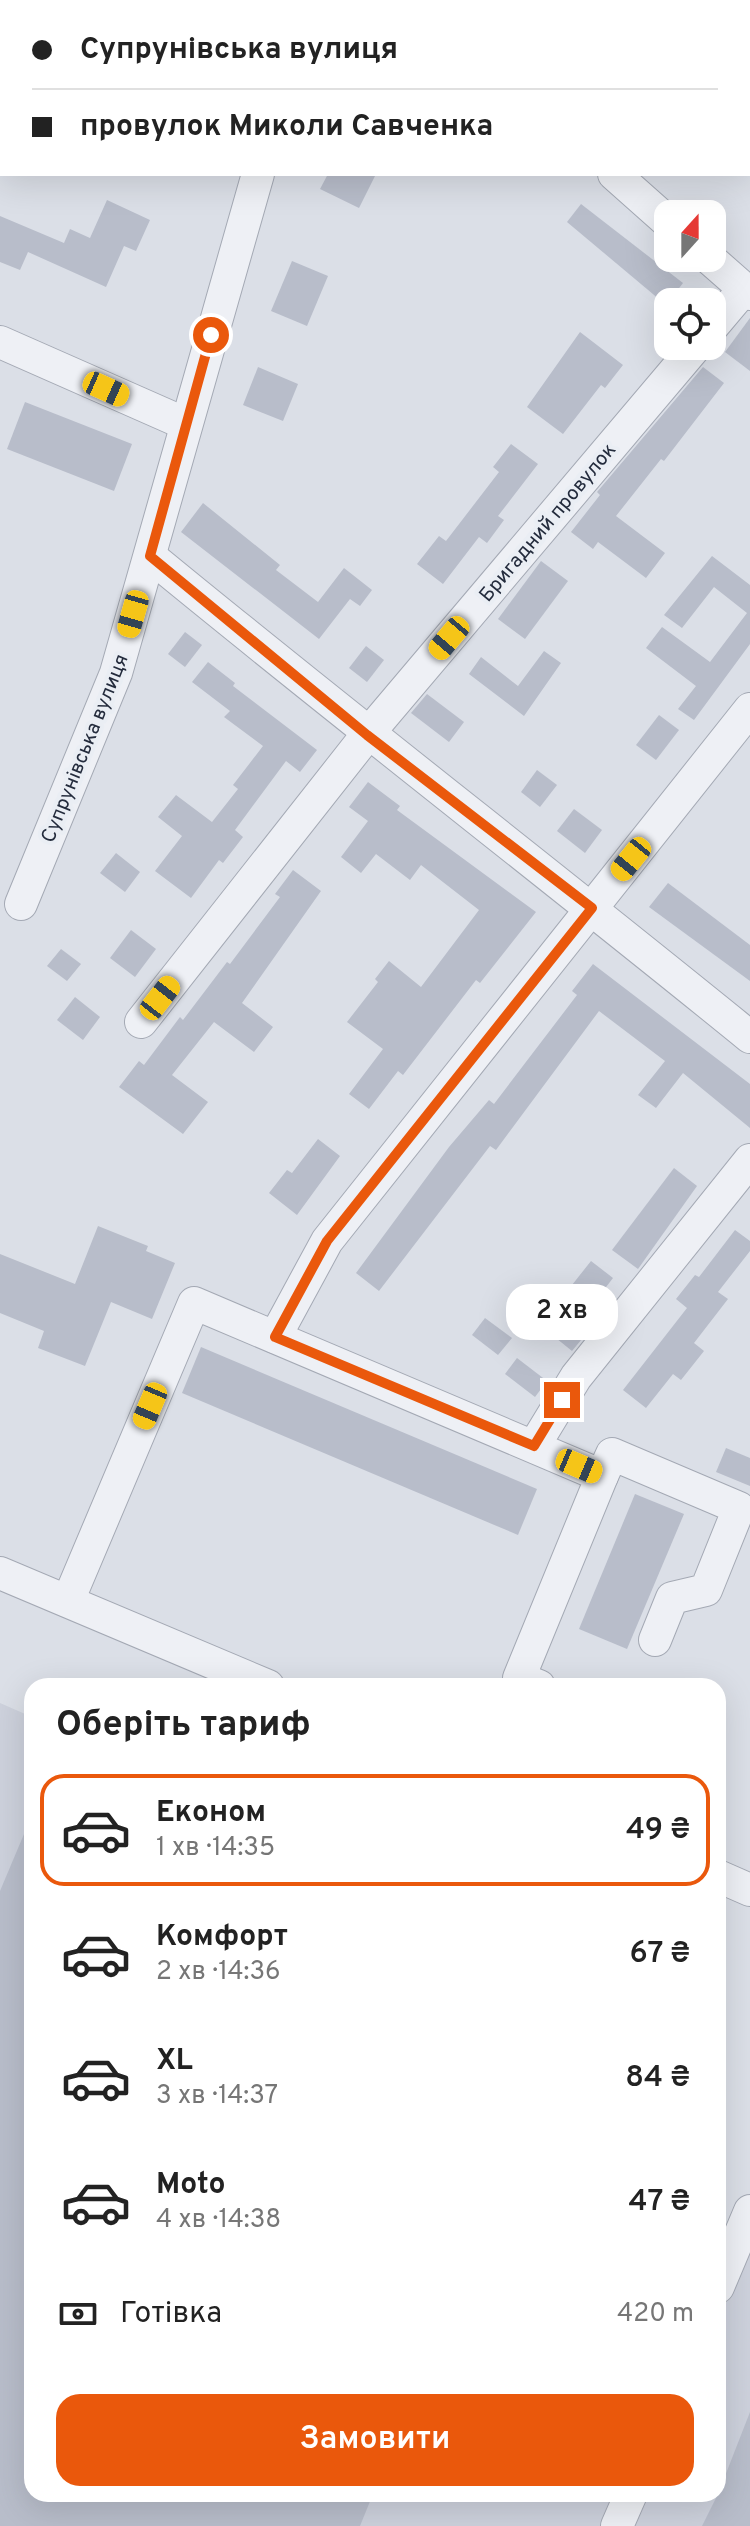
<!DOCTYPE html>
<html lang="uk">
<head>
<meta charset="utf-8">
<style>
	body { margin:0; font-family:Overpass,sans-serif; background:#f6f6f6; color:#222; height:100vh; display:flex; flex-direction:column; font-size:30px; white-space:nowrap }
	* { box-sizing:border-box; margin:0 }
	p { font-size:26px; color:#767676 }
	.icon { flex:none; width:44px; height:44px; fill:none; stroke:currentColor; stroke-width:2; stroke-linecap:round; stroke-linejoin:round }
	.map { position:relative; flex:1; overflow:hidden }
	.drawer { position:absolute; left:24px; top:1678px; width:702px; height:824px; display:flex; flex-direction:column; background:#fff; border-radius:24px; box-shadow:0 8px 32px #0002 }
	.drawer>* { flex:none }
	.guide { position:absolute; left:0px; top:0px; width:750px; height:176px; box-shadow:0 8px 32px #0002; display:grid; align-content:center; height:176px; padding:0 32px; background:#fff }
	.needle { width:52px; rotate:21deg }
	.fabs { position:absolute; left:654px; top:200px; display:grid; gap:16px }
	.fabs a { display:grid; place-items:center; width:72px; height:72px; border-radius:16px; background:#fff; box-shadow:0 8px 32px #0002; font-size:40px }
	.end { position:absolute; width:36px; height:36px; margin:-18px; border:10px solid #ea580c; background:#fff; box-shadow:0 0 0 4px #fff }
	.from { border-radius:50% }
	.bubble { position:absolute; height:56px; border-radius:24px; background:#fff; box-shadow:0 8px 32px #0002; font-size:26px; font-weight:600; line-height:56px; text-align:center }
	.car { position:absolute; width:24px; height:48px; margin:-24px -12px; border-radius:10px; box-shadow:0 0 6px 2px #0007; background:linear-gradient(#f5c518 24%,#345 0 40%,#f5c518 0 76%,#345 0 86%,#f5c518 0) }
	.guide b { display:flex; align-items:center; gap:28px; height:76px; font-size:30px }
	.guide b+b { border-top:2px solid #e0e0e0 }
	.guide i { width:20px; height:20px; background:#222 }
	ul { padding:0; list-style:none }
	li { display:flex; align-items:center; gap:24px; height:112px; margin:0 16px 12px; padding:0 16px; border:4px solid transparent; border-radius:24px }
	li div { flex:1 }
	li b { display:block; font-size:30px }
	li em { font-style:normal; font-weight:600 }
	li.active { border-color:#ea580c }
	li>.icon { width:72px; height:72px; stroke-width:1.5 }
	h2 { padding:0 32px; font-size:36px; line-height:96px }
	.pay { display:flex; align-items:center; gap:20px; height:88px; padding:0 32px; font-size:30px }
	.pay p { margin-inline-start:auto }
	.button { display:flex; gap:16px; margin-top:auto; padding:16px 32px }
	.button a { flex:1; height:92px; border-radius:24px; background:#ea580c; color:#fff; font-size:32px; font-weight:600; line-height:92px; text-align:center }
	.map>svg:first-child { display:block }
	.built { fill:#cdd1dc }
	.building { fill:#b8bdca }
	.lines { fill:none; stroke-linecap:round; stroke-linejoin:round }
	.minor-casing { stroke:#a4a9b4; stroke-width:34 }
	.minor { stroke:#eef0f5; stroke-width:32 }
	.route { stroke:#ea580c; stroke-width:10 }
	.labels { text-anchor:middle; stroke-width:8; stroke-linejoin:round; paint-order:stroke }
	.street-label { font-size:20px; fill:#242c3d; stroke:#eaeef4 }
</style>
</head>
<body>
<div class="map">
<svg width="750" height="2526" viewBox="0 0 750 2526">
	<rect width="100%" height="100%" fill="#dbdfe7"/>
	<path class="built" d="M0 1703 32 1717V2494H718V2236L750 2249V2526H0Z"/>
	<g class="building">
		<path d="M328 174H376L359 208 320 189Z"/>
		<path d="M107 200 150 220 136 251 124 246 106 287 28 252 20 270 0 262V216L64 243 70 229 90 238Z"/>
		<path d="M581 204 683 283 666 305 567 222Z"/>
		<path d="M292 261 328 276 307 326 271 311Z"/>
		<path d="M750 318V371L725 352Z"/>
		<path d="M580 332 623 365 605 388 601 385 563 434 527 407Z"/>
		<path d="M258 367 298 384 283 421 243 405Z"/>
		<path d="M703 367 724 383 664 461 661 459 616 516 665 553 646 578 598 542 593 549 571 532 600 495 597 492Z"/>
		<path d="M25 402 132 444 114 491 7 449Z"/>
		<path d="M511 444 538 464 498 516 504 520 487 543 479 537 443 584 417 564 439 536 446 541 499 472 493 467Z"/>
		<path d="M203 503 280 565 276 570 318 602 344 568 372 590 360 606 350 599 319 639 181 532Z"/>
		<path d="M712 556 750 585V644L694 720 678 709 696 686 646 648 662 627 710 662 747 613 714 587 682 628 664 615Z"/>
		<path d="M541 561 568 581 525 639 498 619Z"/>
		<path d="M185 632 202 645 185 667 168 654Z"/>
		<path d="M366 646 384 660 367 682 349 668Z"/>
		<path d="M544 651 561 663 524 716 469 674 481 657 518 686Z"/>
		<path d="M208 662 235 683 233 686 317 750 300 772 286 761 235 830 243 837 223 863 219 860 191 898 155 871 182 836 158 817 176 795 212 822 238 789 233 785 263 746 224 717 230 711 192 682Z"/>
		<path d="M427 694 464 722 449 742 411 713Z"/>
		<path d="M659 715 679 730 656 760 636 745Z"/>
		<path d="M537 770 557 785 540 807 521 792Z"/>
		<path d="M368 782 400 806 397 810 536 912 480 983 476 980 403 1075 398 1071 369 1109 349 1094 383 1049 347 1022 378 982 375 979 389 961 421 987 479 910 421 865 410 880 376 854 361 873 341 857 368 821 349 807Z"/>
		<path d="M574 809 602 830 585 853 557 831Z"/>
		<path d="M116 853 140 872 125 892 100 873Z"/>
		<path d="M293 870 321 891 242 1003 273 1027 254 1052 214 1022 172 1075 208 1102 183 1134 119 1087 139 1061 144 1065 180 1017 183 1020 227 962 230 964 280 897 275 894Z"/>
		<path d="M668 883 750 945V981L649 907Z"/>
		<path d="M131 930 156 949 135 977 110 958Z"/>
		<path d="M61 949 81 964 67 981 47 966Z"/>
		<path d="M593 964 750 1084V1128L683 1073 656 1108 638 1095 665 1061 599 1011 496 1150 490 1146 379 1291 356 1273 449 1147 489 1100 494 1104 577 995 572 991Z"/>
		<path d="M75 997 100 1017 83 1040 57 1020Z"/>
		<path d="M318 1139 340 1156 297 1215 269 1193 287 1170 292 1173Z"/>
		<path d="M674 1168 697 1186 638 1269 612 1250Z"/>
		<path d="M98 1226 148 1246 146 1251 175 1263 152 1319 111 1302 85 1366 38 1348 44 1331 0 1313V1254L75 1284Z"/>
		<path d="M735 1230 750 1241V1251L718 1292 728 1299 694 1343 704 1351 681 1380 673 1374 646 1408 623 1390 687 1308 676 1299 695 1275 699 1277Z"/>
		<path d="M591 1261 613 1278 576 1326 586 1334 572 1351 546 1330 577 1289 572 1285Z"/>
		<path d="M485 1318 512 1338 498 1355 472 1335Z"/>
		<path d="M201 1347 537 1489 518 1535 182 1393Z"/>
		<path d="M517 1358 547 1381 535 1397 505 1374Z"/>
		<path d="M726 1448 750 1458V1486L716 1472Z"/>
		<path d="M635 1494 684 1514 627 1649 579 1629Z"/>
		<path d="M32 1815V2494H373L360 2526H0V1891Z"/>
		<path d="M750 2412V2526H702L718 2494Z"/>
	</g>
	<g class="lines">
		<g class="minor-casing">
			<g id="minor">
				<path d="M309 2 310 0"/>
				<path d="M614 174 668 222"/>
				<path d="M709 258 750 294"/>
				<path d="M712 327 744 289"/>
				<path d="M0 342 186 424"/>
				<path d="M150 556C348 719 551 875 750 1037"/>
				<path d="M21 904 116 673 258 174"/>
				<path d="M141 1022 367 735 696 346"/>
				<path d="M275 1337 327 1241 750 709"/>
				<path d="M534 1446 576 1377 750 1160"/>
				<path d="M602 1476 612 1454 739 1508 706 1590 672 1598 655 1640"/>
				<path d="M0 1573 268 1686"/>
				<path d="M68 1601 194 1303 602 1476 519 1678 539 1686"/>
				<path d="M718 1876 750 1890"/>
				<path d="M718 2287 750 2211"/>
				<path d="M617 2526 631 2494"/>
			</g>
		</g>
		<use href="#minor" class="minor"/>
	</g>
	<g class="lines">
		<path class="route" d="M211 335 150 556 367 735 592 908 327 1241 275 1337 534 1446 562 1400"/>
	</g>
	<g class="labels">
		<g class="street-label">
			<text transform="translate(547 522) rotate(-50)" y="7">Бригадний провулок</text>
			<text transform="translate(84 748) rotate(-68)" y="7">Супрунівська вулиця</text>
		</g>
	</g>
</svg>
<div class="fabs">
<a><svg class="needle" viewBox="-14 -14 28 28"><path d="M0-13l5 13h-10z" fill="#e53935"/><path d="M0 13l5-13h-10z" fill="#767676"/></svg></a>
<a><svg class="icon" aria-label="locate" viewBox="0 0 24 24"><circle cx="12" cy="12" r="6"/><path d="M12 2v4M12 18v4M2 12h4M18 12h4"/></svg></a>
</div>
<i class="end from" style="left:211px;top:335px"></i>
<i class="end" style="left:562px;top:1400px"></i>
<div class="bubble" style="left:506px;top:1284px;width:112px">2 хв</div>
<i class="car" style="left:106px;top:389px;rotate:114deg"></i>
<i class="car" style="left:133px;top:614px;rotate:196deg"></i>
<i class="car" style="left:449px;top:638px;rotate:220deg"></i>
<i class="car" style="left:631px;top:859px;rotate:219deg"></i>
<i class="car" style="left:160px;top:998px;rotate:38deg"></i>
<i class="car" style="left:150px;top:1406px;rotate:203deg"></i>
<i class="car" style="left:579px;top:1466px;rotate:113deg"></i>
<div class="guide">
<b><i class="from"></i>Супрунівська вулиця</b>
<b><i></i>провулок Миколи Савченка</b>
</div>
<section class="drawer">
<h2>Оберіть тариф</h2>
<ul>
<li class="active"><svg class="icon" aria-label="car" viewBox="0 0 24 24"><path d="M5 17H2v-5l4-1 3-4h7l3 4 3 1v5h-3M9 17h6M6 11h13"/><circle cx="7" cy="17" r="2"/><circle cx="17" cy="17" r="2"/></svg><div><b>Економ</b><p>1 хв · 14:35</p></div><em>49 ₴</em></li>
<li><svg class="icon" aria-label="car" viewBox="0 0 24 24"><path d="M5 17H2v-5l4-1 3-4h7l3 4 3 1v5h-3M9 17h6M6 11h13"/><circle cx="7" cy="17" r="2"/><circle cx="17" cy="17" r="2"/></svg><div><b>Комфорт</b><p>2 хв · 14:36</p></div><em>67 ₴</em></li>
<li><svg class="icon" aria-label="car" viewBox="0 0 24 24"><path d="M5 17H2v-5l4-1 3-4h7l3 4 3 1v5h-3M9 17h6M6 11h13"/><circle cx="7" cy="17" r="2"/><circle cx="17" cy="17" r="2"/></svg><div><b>XL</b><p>3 хв · 14:37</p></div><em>84 ₴</em></li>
<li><svg class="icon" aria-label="car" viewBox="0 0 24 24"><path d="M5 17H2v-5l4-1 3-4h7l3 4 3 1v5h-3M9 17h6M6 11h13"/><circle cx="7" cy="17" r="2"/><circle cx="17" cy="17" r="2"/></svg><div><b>Moto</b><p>4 хв · 14:38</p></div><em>47 ₴</em></li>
</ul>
<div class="pay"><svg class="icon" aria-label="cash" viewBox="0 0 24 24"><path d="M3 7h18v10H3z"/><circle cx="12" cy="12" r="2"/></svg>Готівка<p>420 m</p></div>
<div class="button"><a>Замовити</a></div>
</section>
</div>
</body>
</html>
